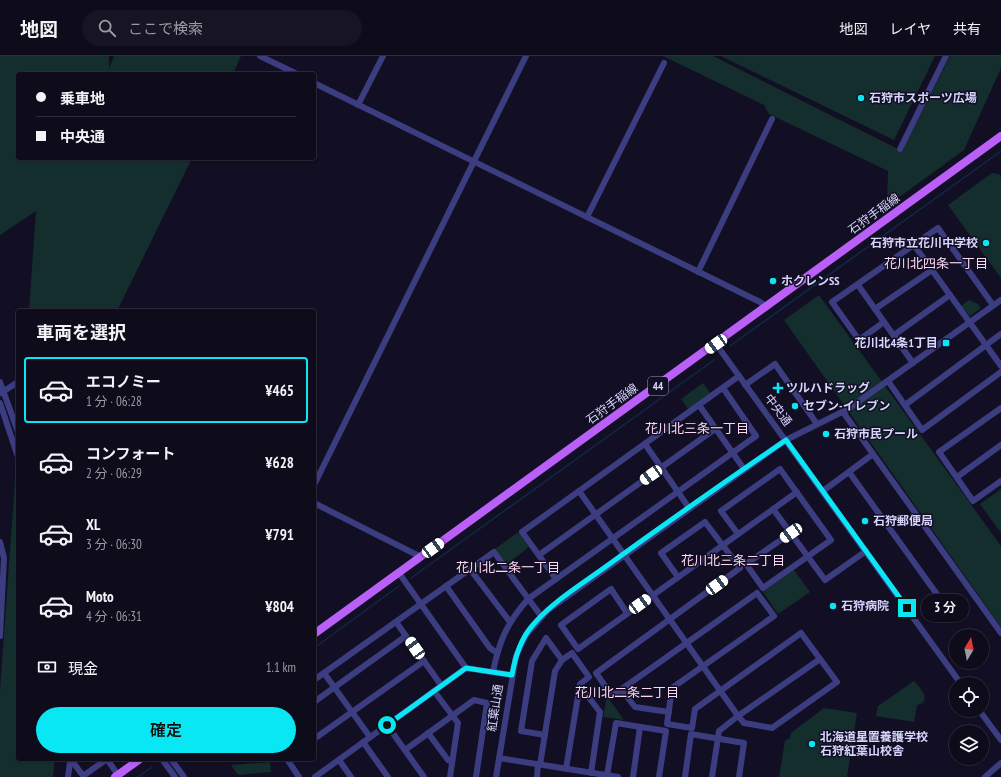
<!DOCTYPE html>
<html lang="ja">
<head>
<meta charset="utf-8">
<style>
	body { margin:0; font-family:"PT Sans Narrow","Noto Sans JP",sans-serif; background:#171424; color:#f1f3f6; height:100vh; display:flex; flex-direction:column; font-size:15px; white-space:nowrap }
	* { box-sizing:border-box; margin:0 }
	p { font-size:13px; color:#9b9ba3 }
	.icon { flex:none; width:22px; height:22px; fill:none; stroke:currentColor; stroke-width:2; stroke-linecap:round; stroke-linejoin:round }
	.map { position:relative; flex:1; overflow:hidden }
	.drawer { position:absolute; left:16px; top:253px; width:300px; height:452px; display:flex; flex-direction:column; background:#0e0b1b; border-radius:4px; box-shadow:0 1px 3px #0004,0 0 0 1px #2e2b3a }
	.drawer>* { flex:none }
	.top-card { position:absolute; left:16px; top:16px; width:300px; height:88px; border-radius:4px; box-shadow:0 1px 3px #0004,0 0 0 1px #2e2b3a; display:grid; align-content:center; height:88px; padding:0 20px; background:#0e0b1b }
	.needle { width:26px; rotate:10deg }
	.fabs { position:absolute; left:949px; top:573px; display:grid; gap:8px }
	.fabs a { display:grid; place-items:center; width:40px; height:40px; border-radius:50%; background:#0e0b1b; box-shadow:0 1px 3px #0004,0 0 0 1px #2e2b3a; font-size:20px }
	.end { position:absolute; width:18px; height:18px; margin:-9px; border:5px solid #09e6f4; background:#111; box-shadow:0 0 0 2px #111 }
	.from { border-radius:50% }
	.bubble { position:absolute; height:28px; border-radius:14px; background:#0e0b1b; box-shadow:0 1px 3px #0004,0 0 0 1px #2e2b3a; font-size:13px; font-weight:600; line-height:28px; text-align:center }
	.car { position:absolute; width:12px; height:24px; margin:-12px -6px; border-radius:5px; box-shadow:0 0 3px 1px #0007; background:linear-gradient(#fff 24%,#345 0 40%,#fff 0 76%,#345 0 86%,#fff 0) }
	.top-card b { display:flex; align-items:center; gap:14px; height:38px; font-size:15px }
	.top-card b+b { border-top:1px solid #2e2b3a }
	.top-card i { width:10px; height:10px; background:#f1f3f6 }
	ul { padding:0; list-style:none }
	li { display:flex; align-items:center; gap:12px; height:66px; margin:0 8px 6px; padding:0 12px; border:2px solid transparent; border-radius:4px }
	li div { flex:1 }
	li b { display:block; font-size:15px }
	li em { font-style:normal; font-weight:600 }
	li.current { border-color:#09e6f4 }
	li>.icon { width:36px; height:36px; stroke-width:1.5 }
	h2 { padding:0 20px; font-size:18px; line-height:48px }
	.pay { display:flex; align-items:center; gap:10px; height:44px; padding:0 20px; font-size:15px }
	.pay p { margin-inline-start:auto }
	.primary-button { display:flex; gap:8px; margin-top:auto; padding:8px 20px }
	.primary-button a { flex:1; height:46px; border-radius:24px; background:#09e6f4; color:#111; font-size:16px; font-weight:600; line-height:46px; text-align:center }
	header { display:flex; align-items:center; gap:24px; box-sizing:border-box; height:56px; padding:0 20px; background:#0e0b1b; border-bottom:1px solid #2e2b3a }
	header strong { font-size:19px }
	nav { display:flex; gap:22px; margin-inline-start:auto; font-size:14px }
	.search { width:280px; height:36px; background:#171424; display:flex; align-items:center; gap:10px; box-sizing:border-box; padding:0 14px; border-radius:22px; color:#9b9ba3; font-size:15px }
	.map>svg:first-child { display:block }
	.green { fill:#132e2c }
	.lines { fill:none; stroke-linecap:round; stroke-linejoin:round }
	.stream { stroke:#102748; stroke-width:1.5 }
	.minor { stroke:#3c3d81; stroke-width:6 }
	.major { stroke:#ba60f9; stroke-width:8 }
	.route { stroke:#09e6f4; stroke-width:5 }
	.poi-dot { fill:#09e6f4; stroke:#120f24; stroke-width:1.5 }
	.labels { text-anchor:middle; stroke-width:3; stroke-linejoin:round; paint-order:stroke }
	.shield { fill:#120f24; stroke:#9c99bc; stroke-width:1 }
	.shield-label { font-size:11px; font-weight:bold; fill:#d7d4fd }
	.poi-label { font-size:12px; font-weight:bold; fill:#d7d4fd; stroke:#120f24; text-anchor:start }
	.street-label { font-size:12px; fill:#d7d4fd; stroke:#120f24 }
	.neighbourhood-label { font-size:13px; fill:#fdd6f1; stroke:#120f24 }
</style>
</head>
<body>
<header>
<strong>地図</strong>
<div class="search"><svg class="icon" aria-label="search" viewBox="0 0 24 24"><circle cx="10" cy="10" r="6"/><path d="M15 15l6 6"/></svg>ここで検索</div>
<nav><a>地図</a><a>レイヤ</a><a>共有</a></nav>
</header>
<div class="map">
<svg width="1001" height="721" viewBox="0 0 1001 721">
	<rect width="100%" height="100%" fill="#120f24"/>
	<g class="green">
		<path d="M0 0H109V13L114 0H241L233 18H18V102H192L117 255H29L36 155 0 179Z"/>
		<path d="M663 0H713L902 95 950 0H1001V12L964 94 887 150 888 115 769 58 764 49Z"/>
		<path d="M721 0H935L894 84Z"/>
		<path d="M992 117 999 118 1001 122V222L948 149Z"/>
		<path d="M819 239 1001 490V571L784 264Z"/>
		<path d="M969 244 978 248 981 252 970 260 961 250Z"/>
		<path d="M703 327 711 338 689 354 681 343Z"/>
		<path d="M15 424 18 425V703H55L53 721H0V635Z"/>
		<path d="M1001 433V477L980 448Z"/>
		<path d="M518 476 529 491 507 508 495 493Z"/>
		<path d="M794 514 810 536 778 558 763 536Z"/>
		<path d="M914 625C920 632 928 639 923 647L917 649 914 666 876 660 878 650Z"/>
		<path d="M607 640 624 664 603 661Z"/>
		<path d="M824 652 857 657 847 721H779L785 685 790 682 791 677Z"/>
		<path d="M270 706 271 716 238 719 231 709Z"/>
	</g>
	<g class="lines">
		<g class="stream">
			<path d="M730 290 1001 95"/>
			<path d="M411 522 714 304"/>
			<path d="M314 592 399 530"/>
			<path d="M138 721 152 711"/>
		</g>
		<g class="minor">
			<path d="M260 0 297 18"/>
			<path d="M314 27 760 246 767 251"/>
			<path d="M358 49 383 0"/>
			<path d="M900 93 946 0"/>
			<path d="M587 161 664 7"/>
			<path d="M914 189 1001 310"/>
			<path d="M698 216 772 63"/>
			<path d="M858 229 913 307"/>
			<path d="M875 253 932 214"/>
			<path d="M884 266 859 284 832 246 938 172 993 249"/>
			<path d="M894 279 950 239"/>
			<path d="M716 288 961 628"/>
			<path d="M888 325 922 374 1001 316"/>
			<path d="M0 326 18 376"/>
			<path d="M745 329 775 308 817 368"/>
			<path d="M1 337 18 326"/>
			<path d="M0 347 18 401"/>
			<path d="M699 349 744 413"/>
			<path d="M905 349 1001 278"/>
			<path d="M1001 352 939 396 973 445 1001 425"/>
			<path d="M843 356 1001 577"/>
			<path d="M645 388 689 452"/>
			<path d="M849 416 944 548"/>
			<path d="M957 421 1001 389"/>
			<path d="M314 429 526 0"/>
			<path d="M579 435 738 660 719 675 712 721"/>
			<path d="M823 435 873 398"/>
			<path d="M314 447 421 501"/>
			<path d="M773 453 825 524 866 495"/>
			<path d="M738 478 721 455 780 413 831 484 763 532 746 508 791 477"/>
			<path d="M0 486 4 502 0 580"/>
			<path d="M539 499 715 373"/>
			<path d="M470 513 510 566"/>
			<path d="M399 517 466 612 512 619"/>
			<path d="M678 521 661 497 705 466 740 512 596 617 612 640 757 537 774 560 672 632 667 668 692 672 695 653 801 577 837 626 772 672 744 667 738 660 820 603"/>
			<path d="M556 523 522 476 739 320"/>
			<path d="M446 530 490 592 497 597"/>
			<path d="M627 557 611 533 561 569 578 593 797 436"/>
			<path d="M396 566 441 629"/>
			<path d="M493 616C499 585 507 567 528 543L756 380 723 332"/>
			<path d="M324 617 370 681"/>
			<path d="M314 624 494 496 541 560"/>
			<path d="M579 633 583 634 600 656 591 717"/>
			<path d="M621 633 635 651 669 656"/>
			<path d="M434 635 458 667 450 721"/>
			<path d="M314 646 406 580"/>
			<path d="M979 654 1001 684"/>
			<path d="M387 669 424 721"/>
			<path d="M428 677 448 704 452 705"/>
			<path d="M545 679 521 675 532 605 546 582 562 604"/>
			<path d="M314 683 424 605"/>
			<path d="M363 686 388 721"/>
			<path d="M405 694 474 644 487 647 476 721"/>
			<path d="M499 702 618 721"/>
			<path d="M107 703 118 719"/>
			<path d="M162 703 175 721"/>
			<path d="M171 703 184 721"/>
			<path d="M287 703 299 721"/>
			<path d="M339 704 351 721"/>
			<path d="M72 705 84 721"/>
			<path d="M540 709 555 615 562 604 572 597 589 621 580 628 566 713"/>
			<path d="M607 719 616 667 666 675 659 721"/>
			<path d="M83 720 107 703"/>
			<path d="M68 721 70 706 75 703"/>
			<path d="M315 721 466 612"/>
			<path d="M496 721 516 600 526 579 548 554 786 384 848 353 1001 244"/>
			<path d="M537 721 538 708"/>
			<path d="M633 721 640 671"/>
			<path d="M685 721 691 678 744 687 739 721"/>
			<path d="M985 721 1001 707"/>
		</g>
		<g class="major">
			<path d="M314 578 1001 80"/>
			<path d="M115 721 140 703"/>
		</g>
	</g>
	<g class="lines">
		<path class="route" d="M387 669 466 612 512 619C515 601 520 584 532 570 553 545 582 528 608 509 666 467 726 425 786 384L907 552"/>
	</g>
	<g class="poi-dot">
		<circle cx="861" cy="42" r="4"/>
		<circle cx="986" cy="187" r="4"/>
		<circle cx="773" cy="225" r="4"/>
		<rect x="942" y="283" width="8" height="8" rx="2"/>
		<path d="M776 326h4v4h4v4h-4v4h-4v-4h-4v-4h4z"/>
		<circle cx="795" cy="350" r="4"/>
		<circle cx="826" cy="378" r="4"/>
		<circle cx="865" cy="465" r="4"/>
		<circle cx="833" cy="550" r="4"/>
		<circle cx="812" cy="688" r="4"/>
	</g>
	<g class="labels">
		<rect class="shield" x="648" y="321" width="20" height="18" rx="3"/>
		<g class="shield-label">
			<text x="658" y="334">44</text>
		</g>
		<g class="poi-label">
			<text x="869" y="46">石狩市スポーツ広場</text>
			<text x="978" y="191" text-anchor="end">石狩市立花川中学校</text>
			<text x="781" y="229">ホクレンSS</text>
			<text x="938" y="291" text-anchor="end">花川北4条1丁目</text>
			<text x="786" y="336">ツルハドラッグ</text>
			<text x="803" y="354">セブン-イレブン</text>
			<text x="834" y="382">石狩市民プール</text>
			<text x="873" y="469">石狩郵便局</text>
			<text x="841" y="554">石狩病院</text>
			<text x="820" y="685">北海道星置養護学校<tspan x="820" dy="14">石狩紅葉山校舎</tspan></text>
		</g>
		<g class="street-label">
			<text transform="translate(874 158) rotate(-36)" y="4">石狩手稲線</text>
			<text transform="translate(612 348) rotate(-36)" y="4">石狩手稲線</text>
			<text transform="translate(778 354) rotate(53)" y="4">中央通</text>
			<text transform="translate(495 652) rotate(-81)" y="4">紅葉山通</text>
		</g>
		<g class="neighbourhood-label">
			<text x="936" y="212">花川北四条一丁目</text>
			<text x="697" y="377">花川北三条一丁目</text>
			<text x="733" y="509">花川北三条二丁目</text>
			<text x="508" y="516">花川北二条一丁目</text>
			<text x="627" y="641">花川北二条二丁目</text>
		</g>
	</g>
</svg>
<div class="fabs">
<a><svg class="needle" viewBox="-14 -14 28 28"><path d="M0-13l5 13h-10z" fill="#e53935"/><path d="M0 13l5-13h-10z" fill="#9b9ba3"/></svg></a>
<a><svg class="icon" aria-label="locate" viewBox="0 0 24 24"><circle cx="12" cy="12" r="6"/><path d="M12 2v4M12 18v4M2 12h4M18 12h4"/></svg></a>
<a><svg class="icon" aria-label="layers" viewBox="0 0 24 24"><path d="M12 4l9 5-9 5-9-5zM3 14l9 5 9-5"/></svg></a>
</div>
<i class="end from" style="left:387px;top:669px"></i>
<i class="end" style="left:907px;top:552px"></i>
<div class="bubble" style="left:921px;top:538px;width:48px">3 分</div>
<i class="car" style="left:716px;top:288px;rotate:235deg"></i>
<i class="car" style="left:651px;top:419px;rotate:235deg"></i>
<i class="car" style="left:791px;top:477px;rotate:235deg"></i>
<i class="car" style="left:433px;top:492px;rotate:54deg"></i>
<i class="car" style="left:717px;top:529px;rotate:54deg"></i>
<i class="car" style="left:640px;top:548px;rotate:54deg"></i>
<i class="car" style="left:415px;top:592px;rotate:325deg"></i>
<div class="top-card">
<b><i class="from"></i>乗車地</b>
<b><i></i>中央通</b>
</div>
<section class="drawer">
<h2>車両を選択</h2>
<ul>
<li class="current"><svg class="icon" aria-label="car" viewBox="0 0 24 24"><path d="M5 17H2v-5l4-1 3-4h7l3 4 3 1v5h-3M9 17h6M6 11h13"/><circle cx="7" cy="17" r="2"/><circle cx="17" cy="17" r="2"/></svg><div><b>エコノミー</b><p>1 分 · 06:28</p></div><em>¥465</em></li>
<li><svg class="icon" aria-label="car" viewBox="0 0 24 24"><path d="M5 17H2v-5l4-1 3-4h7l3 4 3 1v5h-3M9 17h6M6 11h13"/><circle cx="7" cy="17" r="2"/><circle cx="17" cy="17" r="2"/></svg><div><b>コンフォート</b><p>2 分 · 06:29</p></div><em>¥628</em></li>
<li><svg class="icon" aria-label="car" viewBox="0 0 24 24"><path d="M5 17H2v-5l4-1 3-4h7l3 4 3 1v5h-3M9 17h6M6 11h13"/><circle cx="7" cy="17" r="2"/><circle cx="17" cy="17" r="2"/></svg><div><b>XL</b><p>3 分 · 06:30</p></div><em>¥791</em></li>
<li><svg class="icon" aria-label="car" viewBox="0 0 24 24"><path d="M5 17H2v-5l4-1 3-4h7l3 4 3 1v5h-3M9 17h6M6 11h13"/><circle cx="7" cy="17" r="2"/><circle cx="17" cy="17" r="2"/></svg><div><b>Moto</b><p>4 分 · 06:31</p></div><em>¥804</em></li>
</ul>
<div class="pay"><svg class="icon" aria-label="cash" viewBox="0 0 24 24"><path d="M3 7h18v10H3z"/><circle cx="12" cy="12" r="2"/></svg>現金<p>1.1 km</p></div>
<div class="primary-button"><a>確定</a></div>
</section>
</div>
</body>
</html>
